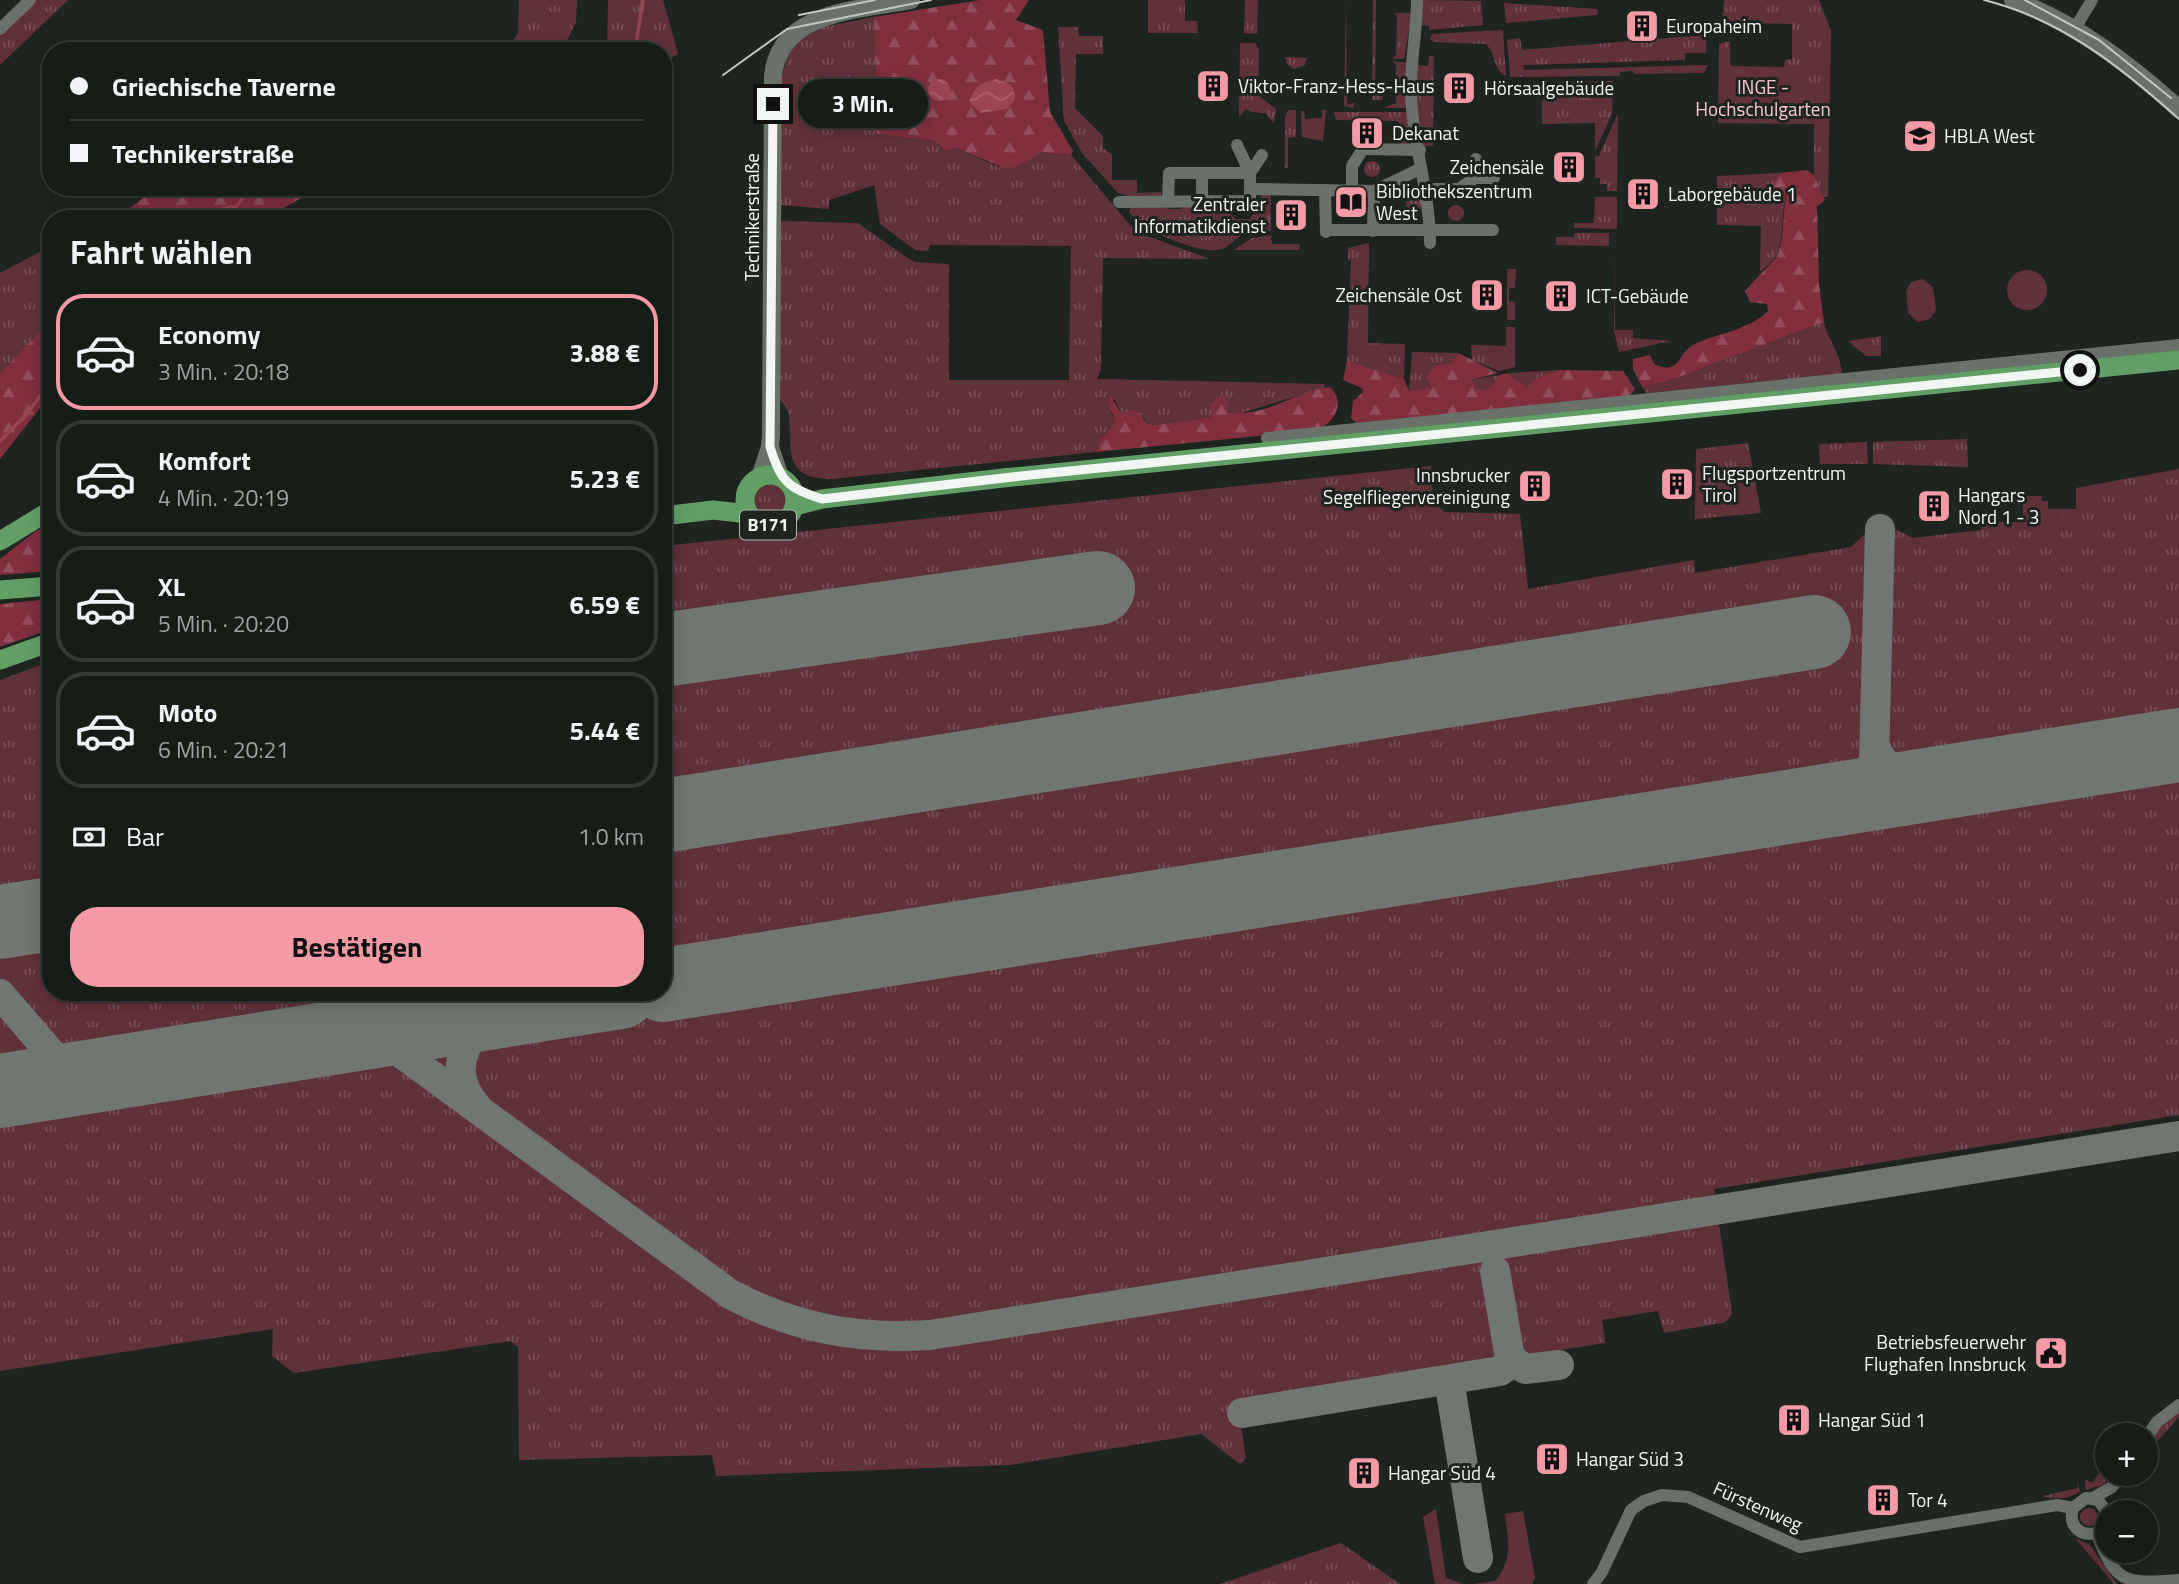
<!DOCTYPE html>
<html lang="de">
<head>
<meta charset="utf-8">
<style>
	body { margin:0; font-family:"Titillium Web",sans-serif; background:#232923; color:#f1f3f6; height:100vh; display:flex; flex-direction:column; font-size:26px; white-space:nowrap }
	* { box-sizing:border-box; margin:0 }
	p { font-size:23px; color:#9ea1a1 }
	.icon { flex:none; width:38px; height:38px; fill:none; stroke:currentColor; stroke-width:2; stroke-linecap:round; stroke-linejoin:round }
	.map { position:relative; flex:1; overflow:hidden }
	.side { position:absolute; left:42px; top:210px; width:630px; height:791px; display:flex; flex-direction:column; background:#161c16; border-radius:28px; box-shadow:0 4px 18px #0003,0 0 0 2px #353a35 }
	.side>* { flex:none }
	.hud { position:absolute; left:42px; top:42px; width:630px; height:154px; border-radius:28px; box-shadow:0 4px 18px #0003,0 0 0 2px #353a35; display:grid; align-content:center; height:154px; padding:0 28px; background:#161c16 }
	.tools { position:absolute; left:2095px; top:1423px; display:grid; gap:14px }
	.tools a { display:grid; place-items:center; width:63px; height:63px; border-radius:50%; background:#161c16; box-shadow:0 4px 18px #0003,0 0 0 2px #353a35; font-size:35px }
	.end { position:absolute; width:32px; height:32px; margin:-16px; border:9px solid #f2f6f2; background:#111; box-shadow:0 0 0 4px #111 }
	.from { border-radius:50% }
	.bubble { position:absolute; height:49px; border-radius:24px; background:#161c16; box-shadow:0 4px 18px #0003,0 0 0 2px #353a35; font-size:23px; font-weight:700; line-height:49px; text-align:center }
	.hud b { display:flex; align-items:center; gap:24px; height:66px; font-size:26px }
	.hud b+b { border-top:2px solid #353a35 }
	.hud i { width:18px; height:18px; background:#f1f3f6 }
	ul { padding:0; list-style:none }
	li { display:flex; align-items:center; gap:21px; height:116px; margin:0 14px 10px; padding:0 14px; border:4px solid #353a35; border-radius:28px }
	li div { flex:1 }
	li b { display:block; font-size:26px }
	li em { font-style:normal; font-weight:700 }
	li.active { border-color:#f49aa4 }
	li>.icon { width:63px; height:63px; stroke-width:1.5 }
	h2 { padding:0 28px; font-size:32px; line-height:84px }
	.pay { display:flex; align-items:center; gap:18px; height:77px; padding:0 28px; font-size:26px }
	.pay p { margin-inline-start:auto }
	.button { display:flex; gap:14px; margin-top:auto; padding:14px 28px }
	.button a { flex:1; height:80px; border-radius:28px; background:#f49aa4; color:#111; font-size:28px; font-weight:700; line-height:80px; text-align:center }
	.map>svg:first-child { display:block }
	.grass { fill:url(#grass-tufts) }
	.forest { fill:url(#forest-firs) }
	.green { fill:#603238 }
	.water { fill:url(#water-waves) }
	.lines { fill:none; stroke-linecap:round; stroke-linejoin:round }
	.stream { stroke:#994652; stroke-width:3.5 }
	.taxiway { stroke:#707670; stroke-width:30 }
	.runway { stroke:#707670; stroke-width:74 }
	.street { stroke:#697169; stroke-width:12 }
	.secondary { stroke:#697169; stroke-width:18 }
	.primary { stroke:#629f67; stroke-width:19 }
	.tram { stroke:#c1c6c1; stroke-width:2 }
	.route { stroke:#f2f6f2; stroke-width:9 }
	.labels { text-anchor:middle; stroke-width:6; stroke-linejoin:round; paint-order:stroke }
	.shield { fill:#1e251e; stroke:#b2b7b2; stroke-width:2 }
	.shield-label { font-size:18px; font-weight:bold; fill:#f2f6f2 }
	.poi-label { font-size:19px; fill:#f2f6f2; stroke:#1e251e; text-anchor:start }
	.park-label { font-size:19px; fill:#f9c8cc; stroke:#1e251e }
	.street-label { font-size:19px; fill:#f2f6f2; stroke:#1e251e }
</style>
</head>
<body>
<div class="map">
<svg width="2179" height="1584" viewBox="0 0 2179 1584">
	<defs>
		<pattern id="grass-tufts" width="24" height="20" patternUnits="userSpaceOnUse" patternTransform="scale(1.75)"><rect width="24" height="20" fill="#603238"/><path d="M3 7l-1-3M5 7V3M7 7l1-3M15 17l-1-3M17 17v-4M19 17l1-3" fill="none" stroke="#775055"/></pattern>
		<pattern id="forest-firs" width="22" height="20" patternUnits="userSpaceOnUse" patternTransform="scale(1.75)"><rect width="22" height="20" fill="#802f3d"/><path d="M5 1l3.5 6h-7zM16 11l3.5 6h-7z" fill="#924e5a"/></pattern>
		<pattern id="water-waves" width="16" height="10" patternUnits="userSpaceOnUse" patternTransform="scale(1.75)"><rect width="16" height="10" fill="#994652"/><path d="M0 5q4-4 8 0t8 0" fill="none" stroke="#a8616b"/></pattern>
	</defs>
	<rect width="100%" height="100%" fill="#1e251e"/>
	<g class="grass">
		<path d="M30 0H68L0 65V29Z"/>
		<path d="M519 0H577L576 22 562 51H506L518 33Z"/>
		<path d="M608 0H663L678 54 663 62V51H607Z"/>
		<path d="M1148 0H1185V21H1197L1198 33H1148Z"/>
		<path d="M1245 0H1258L1257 34 1244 33Z"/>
		<path d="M1346 0 1347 105 1355 102 1353 108 1344 106Z"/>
		<path d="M1373 0H1376L1375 93 1383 97 1381 100H1372Z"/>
		<path d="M1422 0 1481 1 1483 25 1429 30V26L1422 25Z"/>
		<path d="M1724 0H1819L1831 31 1828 197H1824L1814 175V124L1718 123 1719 44 1730 41V66L1784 67 1785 60 1792 59V24L1722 22Z"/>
		<path d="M1504 3 1598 9 1597 15 1506 23Z"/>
		<path d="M1393 13H1412L1404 59H1392L1396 55 1397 16Z"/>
		<path d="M874 17 877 134 934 141 946 151 956 148 999 167 1042 152 1071 155 1136 232 1210 259 1103 258 1101 369 1097 379 1325 384 1324 388 1238 414 1227 411 1213 400 1211 417 1154 425 1146 423 1144 417 1122 414 1114 398 1111 413 1115 422 1100 441 1096 452 831 479C782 478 793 451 789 416 789 409 782 404 779 397L781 221 858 223 906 257 915 262 949 264V380H1069L1071 246 930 245 928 251 915 250 880 224 874 185 829 200V209L781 205V80L789 52 802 38 823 27Z"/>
		<path d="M1058 27H1078L1079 36H1103V54H1076L1075 108 1103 136V148L1112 154V180H1137V193L1161 192V197H1131L1118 193 1082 153 1064 121Z"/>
		<path d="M1503 30 1506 76C1493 70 1496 53 1486 44L1434 42 1430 39 1432 34Z"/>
		<path d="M1706 35V53H1685V60L1523 65 1524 70 1708 65 1704 73 1634 74 1633 71 1620 72V76L1510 77 1507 40 1520 38 1522 50Z"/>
		<path d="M1240 43H1255L1259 50 1258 95 1276 109 1274 123 1265 113 1251 112 1246 109 1239 117Z"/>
		<path d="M1429 56H1434L1433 146H1422L1416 85 1418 65 1428 66Z"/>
		<path d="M1285 57H1287L1307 58 1305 65 1294 69 1287 64Z"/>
		<path d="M1392 61 1408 63V108H1384L1396 103V65Z"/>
		<path d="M1613 81 1612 114 1595 151V123L1542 124V101L1558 82Z"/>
		<path d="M1288 110H1296V137L1288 138V168H1285V117Z"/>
		<path d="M1322 110H1326L1323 141 1302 137 1301 111H1304L1305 119 1322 118Z"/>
		<path d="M1334 112H1408L1412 146H1398V121L1336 120Z"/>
		<path d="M1618 113 1617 191H1607V184H1600V178H1595V156H1599Z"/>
		<circle cx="1372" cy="169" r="8"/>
		<path d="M1780 173 1773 186 1786 194C1782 211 1783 244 1776 256 1773 262 1765 267 1760 272L1761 226 1717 225V176Z"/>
		<path d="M1261 193H1271V231C1261 231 1249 230 1240 236 1234 240 1229 247 1222 249 1202 256 1140 230 1129 212L1131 206 1163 205 1168 209H1181L1186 205 1223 206 1236 219H1249L1261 206Z"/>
		<path d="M1595 197H1617V229L1574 228V223H1594Z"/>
		<circle cx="1414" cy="205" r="8"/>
		<circle cx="1456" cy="213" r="8"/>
		<path d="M1574 233H1609V246L1556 245V237H1574Z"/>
		<path d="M1271 235 1272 244H1300L1299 250H1234L1252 238Z"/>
		<path d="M1369 243 1368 343 1405 344 1404 379 1347 361 1351 260H1348V248Z"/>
		<path d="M51 246V319L0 374V273Z"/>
		<path d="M1615 246V330H1633V338L1671 341 1619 352 1614 331Z"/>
		<path d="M1507 269H1516L1515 288H1509V301L1515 302V320H1507Z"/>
		<path d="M1824 322C1829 344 1840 350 1842 374L1647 393 1642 387 1666 382Z"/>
		<path d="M1506 327H1515V367L1499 371 1472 360 1471 345 1506 346Z"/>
		<path d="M1881 336V356H1866L1848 341Z"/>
		<path d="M1412 352 1458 353 1452 363 1437 364 1433 387 1409 391Z"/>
		<path d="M1559 370 1538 378 1527 387 1508 373Z"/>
		<path d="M1499 375C1495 386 1491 390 1479 390L1471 380Z"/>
		<path d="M1967 439 1968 467 1873 464V442Z"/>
		<path d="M1867 442 1868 464H1820L1819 444Z"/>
		<path d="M1748 443 1761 513 1695 519 1696 449Z"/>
		<path d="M1431 466 1433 501 1444 512 1520 514 1528 589 1694 560 1695 573 1851 547 1868 531 1880 529 1893 528 1913 538 1980 530 1988 522H2057L2058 509H2076V488L2179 469V1115L1714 1189 1732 1314 1726 1322 1664 1333 1658 1311 1602 1320 1605 1343 1237 1401 1246 1458 1240 1464 1201 1434 1010 1465 716 1476 712 1455 519 1460 518 1347 510 1341 294 1373 272 1356 273 1329 0 1371V680L51 661V992H663V546Z"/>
		<circle cx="770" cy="500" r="18"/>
		<path d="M2179 1411V1417L2146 1454C2145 1436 2166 1422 2179 1411Z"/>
		<path d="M2107 1462 2105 1484 2086 1490 2085 1479 2092 1483Z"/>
		<path d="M2077 1481 2080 1491C2069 1499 2056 1500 2043 1496L2078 1488Z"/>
		<circle cx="2089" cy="1517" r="9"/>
		<path d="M2075 1538 2090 1545 2117 1584H2114Z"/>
		<path d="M1341 1543 1400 1584H1220Z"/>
	</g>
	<g class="forest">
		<path d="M980 0H1029L1016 20 1043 30 1050 112 1073 151 1071 155 1042 152 1016 167 1004 168 956 148 946 151 934 141 877 134 874 17Z"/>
		<path d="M1807 170 1814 175 1825 200 1817 207 1819 284 1824 322 1666 382 1642 387 1633 369V359L1650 355 1654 364C1680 376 1677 354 1693 345 1718 332 1747 332 1768 311L1767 304 1750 302 1745 291C1754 280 1765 270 1775 259 1784 249 1783 210 1786 195L1772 186 1780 173Z"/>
		<path d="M157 187H320L265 219H124L126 211Z"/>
		<path d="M51 319V394L0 459V374Z"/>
		<path d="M1458 353 1498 373 1471 380 1479 390C1491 389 1495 386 1499 375L1508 373 1527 387 1537 378 1559 370 1623 371 1635 389 1629 397 1356 423 1351 418 1353 401 1363 392 1362 388 1343 380 1347 361 1404 379 1409 391 1432 387 1427 378C1432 363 1438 364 1452 363Z"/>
		<path d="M1330 387C1346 402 1335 421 1319 430L1096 452 1100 441 1115 422 1108 401 1111 397 1122 414 1129 410 1140 413 1146 423 1154 425 1211 417V403L1222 394 1229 404 1227 411C1260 421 1297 390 1330 387Z"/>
		<path d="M51 526V571L0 575V559L36 531Z"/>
		<path d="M51 599V629L0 647V604Z"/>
	</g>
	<g class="green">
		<rect x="1721" y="74" width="83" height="47"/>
		<circle cx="2027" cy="290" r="20"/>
		<path d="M1923 279 1933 287 1936 310 1930 319 1918 322 1908 313 1906 291 1911 282Z"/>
		<path d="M2023 496H2041L2042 501H2048V509H2058L2057 522H2023Z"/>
		<path d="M1436 1509 1446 1578 1464 1584H1435L1423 1517Z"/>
		<path d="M1523 1511 1535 1578 1532 1584H1472L1495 1581C1514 1558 1508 1542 1505 1514Z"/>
	</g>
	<g class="water">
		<path d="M996 79C1010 83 1015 85 1015 100L1007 109 981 113 969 102C975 86 979 83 996 79Z"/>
		<circle cx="939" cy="90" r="11"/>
	</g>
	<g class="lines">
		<g class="stream">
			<path d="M635 51 643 0"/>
			<path d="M214 219 215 211 237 206 249 188 256 187"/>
			<path d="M0 441 26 415 51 381"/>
		</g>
		<g class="taxiway">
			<path d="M1875 747C1890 779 1913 783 1944 783"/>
			<path d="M1832 800 1859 786 1874 761 1880 529"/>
			<path d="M0 994 74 1080"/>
			<path d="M342 1036H369L386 1042 730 1294C794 1328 858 1340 930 1335L2179 1136"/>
			<path d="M477 1107C441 1067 470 1024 513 1009"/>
			<path d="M1495 1271 1510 1358 1525 1369 1559 1365"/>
			<path d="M1451 1392 1478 1558"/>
			<path d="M1242 1413 1500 1371 1507 1366 1510 1358"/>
		</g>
		<g class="runway">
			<path d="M663 650 1098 588"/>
			<path d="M663 816 1814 632"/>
			<path d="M0 922 51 914"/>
			<path d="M663 985 2179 745"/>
			<path d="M0 1091 620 992"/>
		</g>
		<g class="street">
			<path d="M1417 0C1417 29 1411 58 1411 87 1411 139 1430 191 1430 243"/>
			<path d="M0 29 30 0"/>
			<path d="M2074 30 2092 0"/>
			<path d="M1237 145 1250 173"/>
			<path d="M1365 149 1420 150"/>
			<path d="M1202 173V201"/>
			<path d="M1250 173 1262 155"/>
			<path d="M1475 178 1476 159"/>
			<path d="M1250 189 1374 191 1420 169"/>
			<path d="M1424 189H1459L1475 178H1494"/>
			<path d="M1325 190 1326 232"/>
			<path d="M1352 191V166L1365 146"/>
			<path d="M1119 202 1250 201V173H1169L1168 201"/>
			<path d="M1326 230H1493"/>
			<path d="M1373 231 1374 191"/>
			<path d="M1267 438 2179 345"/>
			<path d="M2146 1438 2157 1422 2179 1405"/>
			<path d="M2093 1498 2112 1487 2122 1474"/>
			<path d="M2107 1521 2097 1533C2079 1537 2068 1525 2073 1508L2086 1498 2098 1500 2107 1512"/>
			<path d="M2097 1533C2115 1584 2125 1584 2179 1580"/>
			<path d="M1593 1584 1602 1572 1631 1510 1644 1501 1662 1495 1688 1497 1800 1547 2057 1505 2073 1508"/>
		</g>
		<g class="secondary">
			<path d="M2013 0C2076 23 2130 65 2179 109"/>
			<path d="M770 447 780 477"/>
			<path d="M760 477 770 447 771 434 773 77C778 10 861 10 911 0"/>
		</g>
		<g class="primary">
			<circle cx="770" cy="500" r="25"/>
			<path d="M795 506 822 499 1003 478 2179 360"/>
			<path d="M663 516 713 510 749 514"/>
			<path d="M0 541 51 510"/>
			<path d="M0 590 51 586"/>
			<path d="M0 660 51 642"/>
		</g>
		<g class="tram">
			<path d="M1984 0C2061 19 2121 67 2179 119"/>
			<path d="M2025 0 2099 40 2171 98"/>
			<path d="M799 15 875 0"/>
			<path d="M723 75 787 29 931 0"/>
		</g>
	</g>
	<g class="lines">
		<path class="route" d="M773 104 770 447C781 482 788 488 822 499L1030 475 2080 370"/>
	</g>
	<defs>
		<g id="building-square" transform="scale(1.75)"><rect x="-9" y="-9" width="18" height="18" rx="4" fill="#f49aa4" stroke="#1e251e"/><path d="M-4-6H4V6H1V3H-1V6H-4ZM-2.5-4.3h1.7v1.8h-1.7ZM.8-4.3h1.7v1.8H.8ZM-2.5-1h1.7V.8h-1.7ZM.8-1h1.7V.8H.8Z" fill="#111"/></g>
		<g id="school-square" transform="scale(1.75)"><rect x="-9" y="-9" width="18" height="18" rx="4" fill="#f49aa4" stroke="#1e251e"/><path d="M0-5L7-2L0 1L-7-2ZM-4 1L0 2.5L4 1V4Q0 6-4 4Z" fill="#111"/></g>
		<g id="library-square" transform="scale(1.75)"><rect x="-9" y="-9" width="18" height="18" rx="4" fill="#f49aa4" stroke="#1e251e"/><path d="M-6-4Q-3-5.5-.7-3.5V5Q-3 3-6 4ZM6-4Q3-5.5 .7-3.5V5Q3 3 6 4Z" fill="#111"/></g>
		<g id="civic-square" transform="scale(1.75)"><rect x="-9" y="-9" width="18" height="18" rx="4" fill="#f49aa4" stroke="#1e251e"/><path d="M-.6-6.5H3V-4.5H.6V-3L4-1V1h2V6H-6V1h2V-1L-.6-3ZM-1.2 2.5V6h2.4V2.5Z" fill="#111"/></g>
	</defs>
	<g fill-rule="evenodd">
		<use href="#building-square" x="1642" y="26"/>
		<use href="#building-square" x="1213" y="86"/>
		<use href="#building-square" x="1459" y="88"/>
		<use href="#building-square" x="1367" y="133"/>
		<use href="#school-square" x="1920" y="136"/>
		<use href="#building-square" x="1569" y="167"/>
		<use href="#building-square" x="1643" y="194"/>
		<use href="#library-square" x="1351" y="202"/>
		<use href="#building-square" x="1291" y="215"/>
		<use href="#building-square" x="1487" y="295"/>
		<use href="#building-square" x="1561" y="296"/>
		<use href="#building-square" x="1677" y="484"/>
		<use href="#building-square" x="1535" y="486"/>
		<use href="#building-square" x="1934" y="506"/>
		<use href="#civic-square" x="2051" y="1353"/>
		<use href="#building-square" x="1794" y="1420"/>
		<use href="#building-square" x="1552" y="1459"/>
		<use href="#building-square" x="1364" y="1473"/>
		<use href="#building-square" x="1883" y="1500"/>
	</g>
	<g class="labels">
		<rect class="shield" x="740" y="510.5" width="56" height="29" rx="5"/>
		<g class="shield-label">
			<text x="768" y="531">B171</text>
		</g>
		<g class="poi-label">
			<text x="1666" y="33">Europaheim</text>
			<text x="1238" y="93">Viktor-Franz-Hess-Haus</text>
			<text x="1484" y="95">Hörsaalgebäude</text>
			<text x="1392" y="140">Dekanat</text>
			<text x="1944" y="143">HBLA West</text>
			<text x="1544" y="174" text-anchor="end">Zeichensäle</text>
			<text x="1376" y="198">Bibliothekszentrum<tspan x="1376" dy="22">West</tspan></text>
			<text x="1668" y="201">Laborgebäude 1</text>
			<text x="1266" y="211" text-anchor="end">Zentraler<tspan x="1266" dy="22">Informatikdienst</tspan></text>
			<text x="1462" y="302" text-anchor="end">Zeichensäle Ost</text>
			<text x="1586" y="303">ICT-Gebäude</text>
			<text x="1702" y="480">Flugsportzentrum<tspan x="1702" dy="22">Tirol</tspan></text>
			<text x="1510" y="482" text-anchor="end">Innsbrucker<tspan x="1510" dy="22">Segelfliegervereinigung</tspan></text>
			<text x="1958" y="502">Hangars<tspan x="1958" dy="22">Nord 1 - 3</tspan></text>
			<text x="2026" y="1349" text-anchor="end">Betriebsfeuerwehr<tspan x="2026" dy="22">Flughafen Innsbruck</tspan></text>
			<text x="1818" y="1427">Hangar Süd 1</text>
			<text x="1576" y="1466">Hangar Süd 3</text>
			<text x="1388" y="1480">Hangar Süd 4</text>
			<text x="1908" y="1507">Tor 4</text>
		</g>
		<g class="park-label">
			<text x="1763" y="94">INGE -<tspan x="1763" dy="22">Hochschulgarten</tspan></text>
		</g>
		<g class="street-label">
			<text transform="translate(752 217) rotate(-90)" y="7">Technikerstraße</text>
			<text transform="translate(1758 1506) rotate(24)" y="7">Fürstenweg</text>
		</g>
	</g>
</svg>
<div class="tools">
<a>+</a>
<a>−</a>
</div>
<i class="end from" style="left:2080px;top:370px"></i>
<i class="end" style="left:773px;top:104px"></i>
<div class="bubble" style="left:798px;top:79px;width:130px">3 Min.</div>
<div class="hud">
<b><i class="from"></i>Griechische Taverne</b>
<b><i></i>Technikerstraße</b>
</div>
<section class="side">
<h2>Fahrt wählen</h2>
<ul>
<li class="active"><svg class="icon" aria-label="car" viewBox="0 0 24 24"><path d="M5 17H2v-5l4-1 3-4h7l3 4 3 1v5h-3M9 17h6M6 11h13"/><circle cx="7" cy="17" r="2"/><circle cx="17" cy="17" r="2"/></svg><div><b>Economy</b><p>3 Min. · 20:18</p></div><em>3.88 €</em></li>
<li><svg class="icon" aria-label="car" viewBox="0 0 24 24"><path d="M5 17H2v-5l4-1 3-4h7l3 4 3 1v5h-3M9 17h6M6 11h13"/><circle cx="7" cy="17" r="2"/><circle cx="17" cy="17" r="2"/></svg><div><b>Komfort</b><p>4 Min. · 20:19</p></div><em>5.23 €</em></li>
<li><svg class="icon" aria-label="car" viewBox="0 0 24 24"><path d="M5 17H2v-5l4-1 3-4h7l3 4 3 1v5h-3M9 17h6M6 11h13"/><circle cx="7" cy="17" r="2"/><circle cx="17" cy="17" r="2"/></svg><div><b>XL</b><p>5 Min. · 20:20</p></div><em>6.59 €</em></li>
<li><svg class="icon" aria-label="car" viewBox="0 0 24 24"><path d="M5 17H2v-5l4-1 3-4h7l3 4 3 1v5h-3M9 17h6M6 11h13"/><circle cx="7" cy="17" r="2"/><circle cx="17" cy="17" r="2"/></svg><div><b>Moto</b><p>6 Min. · 20:21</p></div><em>5.44 €</em></li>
</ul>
<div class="pay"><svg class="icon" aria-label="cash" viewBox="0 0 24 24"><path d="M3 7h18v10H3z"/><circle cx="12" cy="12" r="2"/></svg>Bar<p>1.0 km</p></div>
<div class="button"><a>Bestätigen</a></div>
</section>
</div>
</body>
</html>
